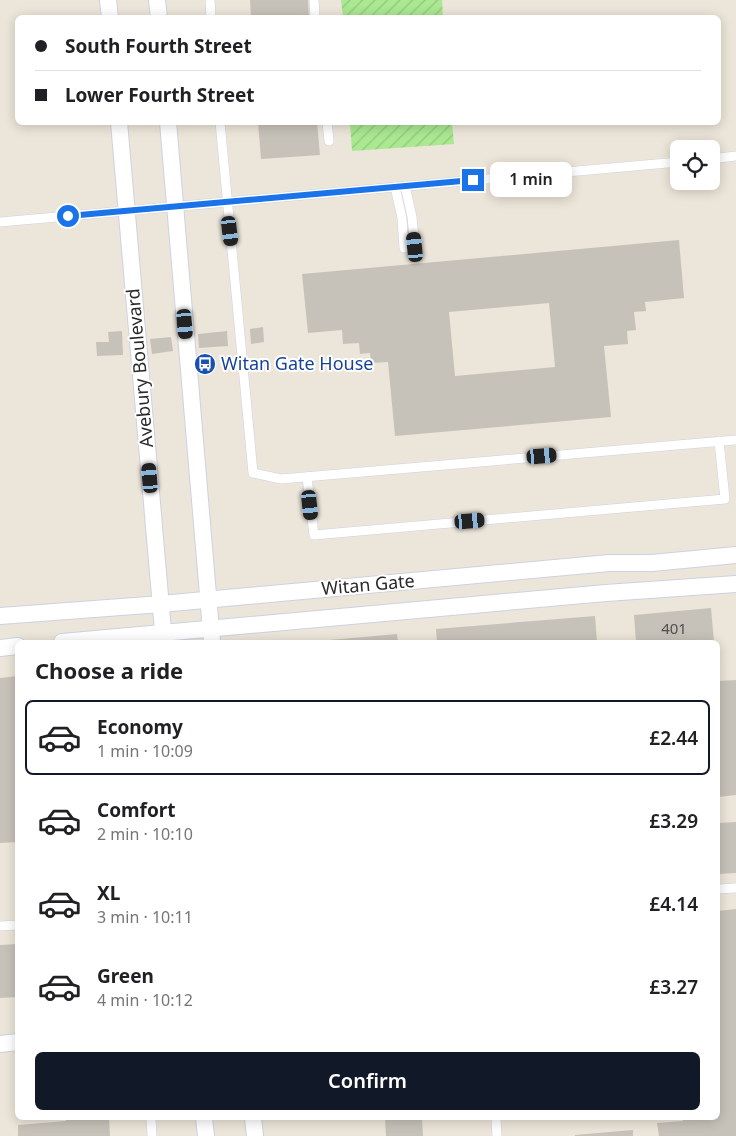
<!DOCTYPE html>
<html lang="en">
<head>
<meta charset="utf-8">
<style>
	body { margin:0; font-family:"Noto Sans",sans-serif; background:#f2f2f2; color:#202124; height:100vh; display:flex; flex-direction:column; font-size:19px; white-space:nowrap }
	* { box-sizing:border-box; margin:0 }
	p { font-size:16px; color:#757577 }
	.icon { flex:none; width:28px; height:28px; fill:none; stroke:currentColor; stroke-width:2; stroke-linecap:round; stroke-linejoin:round }
	.map { position:relative; flex:1; overflow:hidden }
	.side { position:absolute; left:15px; top:640px; width:705px; height:480px; display:flex; flex-direction:column; background:#fff; border-radius:8px; box-shadow:0 2px 12px #0003 }
	.side>* { flex:none }
	.top-card { position:absolute; left:15px; top:15px; width:706px; height:110px; border-radius:8px; box-shadow:0 2px 12px #0003; display:grid; align-content:center; height:110px; padding:0 20px; background:#fff }
	.fabs { position:absolute; left:670px; top:140px; display:grid; gap:10px }
	.fabs a { display:grid; place-items:center; width:50px; height:50px; border-radius:8px; background:#fff; box-shadow:0 2px 12px #0003; font-size:25px }
	.end { position:absolute; width:22px; height:22px; margin:-11px; border:6px solid #1a73e8; background:#fff; box-shadow:0 0 0 2px #fff }
	.from { border-radius:50% }
	.bubble { position:absolute; height:35px; border-radius:8px; background:#fff; box-shadow:0 2px 12px #0003; font-size:16px; font-weight:600; line-height:35px; text-align:center }
	.car { position:absolute; width:15px; height:30px; margin:-15px -8px; border-radius:6px; box-shadow:0 0 4px 1px #0007; background:linear-gradient(#222 24%,#8ab4d8 0 40%,#222 0 76%,#8ab4d8 0 86%,#222 0) }
	.top-card b { display:flex; align-items:center; gap:18px; height:48px; font-size:19px }
	.top-card b+b { border-top:1px solid #e0e0e0 }
	.top-card i { width:12px; height:12px; background:#202124 }
	ul { padding:0; list-style:none }
	li { display:flex; align-items:center; gap:15px; height:75px; margin:0 10px 8px; padding:0 10px; border:2px solid transparent; border-radius:8px }
	li div { flex:1 }
	li b { display:block; font-size:19px }
	li em { font-style:normal; font-weight:600 }
	li.current { border-color:#111827 }
	li>.icon { width:45px; height:45px; stroke-width:1.5 }
	h2 { padding:0 20px; font-size:22px; line-height:60px }
	.primary-button { display:flex; gap:10px; margin-top:auto; padding:10px 20px }
	.primary-button a { flex:1; height:58px; border-radius:8px; background:#111827; color:#fff; font-size:20px; font-weight:600; line-height:58px; text-align:center }
	.map>svg:first-child { display:block }
	.garden { fill:url(#garden-furrows) }
	.building { fill:#c7c2b9; fill-rule:evenodd }
	.lines { fill:none; stroke-linecap:round; stroke-linejoin:round }
	.lane-casing { stroke:#ced1e3; stroke-width:10 }
	.street-casing { stroke:#ced1e3; stroke-width:18 }
	.lane { stroke:#fff; stroke-width:9 }
	.street { stroke:#fff; stroke-width:16 }
	.route { stroke:#1a73e8; stroke-width:6 }
	.labels { text-anchor:middle; stroke-width:4; stroke-linejoin:round; paint-order:stroke }
	.number-label { font-size:15px; fill:#504f4d }
	.transit-label { font-size:18px; fill:#164399; stroke:#fff; text-anchor:start }
	.street-label { font-size:18px; fill:#292929; stroke:#fff }
</style>
</head>
<body>
<div class="map">
<svg width="736" height="1136" viewBox="0 0 736 1136">
	<defs>
		<pattern id="garden-furrows" width="10" height="10" patternUnits="userSpaceOnUse" patternTransform="scale(1.25)"><rect width="10" height="10" fill="#aae891"/><path d="M-1 1l2-2M0 10L10 0M9 11l2-2" fill="none" stroke="#92c77d"/></pattern>
	</defs>
	<rect width="100%" height="100%" fill="#ece5d9"/>
	<g class="garden">
		<path d="M341 0H442L443 17H343Z"/>
		<path d="M350 123H452L454 144 352 151Z"/>
	</g>
	<g class="building">
		<path d="M250 0H308L309 18H251Z"/>
		<path d="M258 122H317L320 155 261 159Z"/>
		<path d="M679 240 684 298 645 302 646 311 634 312 636 330 627 331 628 344 604 346 611 417 395 436 388 362 371 363 370 353 360 354 359 343 343 344 342 330 308 333 302 274ZM549 303 555 367 455 376 449 312Z"/>
		<path d="M263 327 264 342 251 344 250 329Z"/>
		<path d="M122 331 123 355 97 356 96 342H109L108 332Z"/>
		<path d="M227 331 228 346 199 348 198 334Z"/>
		<path d="M171 337 173 351 152 354 150 339Z"/>
		<path d="M711 608 714 642H636L634 615Z"/>
		<path d="M595 616 597 642H437L436 629Z"/>
		<path d="M397 634 398 642H319L318 641Z"/>
		<path d="M18 676V842L0 843V678Z"/>
		<path d="M736 680V795L718 797V681Z"/>
		<path d="M736 822V873L718 874V823Z"/>
		<path d="M736 909V1136H659L657 1123 683 1121 682 1118H718V911Z"/>
		<path d="M18 944V997L0 998V945Z"/>
		<path d="M66 1118H109L110 1136H18V1125L66 1121Z"/>
		<path d="M385 1118H422L423 1136H386Z"/>
		<path d="M633 1130V1136H575V1135Z"/>
	</g>
	<g class="lines">
		<g class="lane-casing">
			<g id="lane">
				<path d="M210 0 211 18"/>
				<path d="M314 0 315 18"/>
				<path d="M220 122 253 473 281 479 736 440"/>
				<path d="M327 122 329 141"/>
				<path d="M711 159 736 156"/>
				<path d="M405 186 412 217 415 247"/>
				<path d="M395 187 402 218 404 248"/>
				<path d="M0 222 679 162"/>
				<path d="M307 477 314 535 725 499 719 441"/>
				<path d="M718 889 736 888"/>
				<path d="M0 926 18 925"/>
				<path d="M151 1118 152 1136"/>
				<path d="M496 1118 497 1136"/>
			</g>
		</g>
		<g class="street-casing">
			<g id="street">
				<path d="M108 0 110 18"/>
				<path d="M157 0 159 18"/>
				<path d="M119 122 164 642"/>
				<path d="M168 122 212 642"/>
				<path d="M0 616 161 604 609 563H652L736 555"/>
				<path d="M62 642 606 593 736 584"/>
				<path d="M0 648 18 646"/>
				<path d="M0 1044 18 1042"/>
				<path d="M204 1118 206 1136"/>
				<path d="M253 1118 255 1136"/>
			</g>
		</g>
		<use href="#lane" class="lane"/>
		<use href="#street" class="street"/>
	</g>
	<g class="lines">
		<path class="route" d="M68 216 473 180"/>
	</g>
	<defs>
		<g id="bus-disc" transform="scale(1.125)"><circle r="9.5" fill="#1a4fb4" stroke="#fff"/><path d="M-5-6H5V4H4V6H2V4H-2V6H-4V4H-5ZM-3.5-4V0h7V-4ZM-3.5 1.2v1.5H-2V1.2ZM2 1.2v1.5H3.5V1.2Z" fill="#fff"/></g>
	</defs>
	<g fill-rule="evenodd">
		<use href="#bus-disc" x="205" y="364"/>
	</g>
	<g class="labels">
		<g class="number-label">
			<text x="674" y="634">401</text>
		</g>
		<g class="transit-label">
			<text x="221" y="370">Witan Gate House</text>
		</g>
		<g class="street-label">
			<text transform="translate(140 368) rotate(-95)" y="6">Avebury Boulevard</text>
			<text transform="translate(368 585) rotate(-5)" y="6">Witan Gate</text>
		</g>
	</g>
</svg>
<div class="fabs">
<a><svg class="icon" aria-label="locate" viewBox="0 0 24 24"><circle cx="12" cy="12" r="6"/><path d="M12 2v4M12 18v4M2 12h4M18 12h4"/></svg></a>
</div>
<i class="end from" style="left:68px;top:216px"></i>
<i class="end" style="left:473px;top:180px"></i>
<div class="bubble" style="left:490px;top:162px;width:82px">1 min</div>
<i class="car" style="left:230px;top:231px;rotate:173deg"></i>
<i class="car" style="left:415px;top:247px;rotate:354deg"></i>
<i class="car" style="left:185px;top:324px;rotate:175deg"></i>
<i class="car" style="left:542px;top:456px;rotate:85deg"></i>
<i class="car" style="left:150px;top:478px;rotate:355deg"></i>
<i class="car" style="left:310px;top:505px;rotate:174deg"></i>
<i class="car" style="left:470px;top:521px;rotate:85deg"></i>
<div class="top-card">
<b><i class="from"></i>South Fourth Street</b>
<b><i></i>Lower Fourth Street</b>
</div>
<section class="side">
<h2>Choose a ride</h2>
<ul>
<li class="current"><svg class="icon" aria-label="car" viewBox="0 0 24 24"><path d="M5 17H2v-5l4-1 3-4h7l3 4 3 1v5h-3M9 17h6M6 11h13"/><circle cx="7" cy="17" r="2"/><circle cx="17" cy="17" r="2"/></svg><div><b>Economy</b><p>1 min · 10:09</p></div><em>£2.44</em></li>
<li><svg class="icon" aria-label="car" viewBox="0 0 24 24"><path d="M5 17H2v-5l4-1 3-4h7l3 4 3 1v5h-3M9 17h6M6 11h13"/><circle cx="7" cy="17" r="2"/><circle cx="17" cy="17" r="2"/></svg><div><b>Comfort</b><p>2 min · 10:10</p></div><em>£3.29</em></li>
<li><svg class="icon" aria-label="car" viewBox="0 0 24 24"><path d="M5 17H2v-5l4-1 3-4h7l3 4 3 1v5h-3M9 17h6M6 11h13"/><circle cx="7" cy="17" r="2"/><circle cx="17" cy="17" r="2"/></svg><div><b>XL</b><p>3 min · 10:11</p></div><em>£4.14</em></li>
<li><svg class="icon" aria-label="car" viewBox="0 0 24 24"><path d="M5 17H2v-5l4-1 3-4h7l3 4 3 1v5h-3M9 17h6M6 11h13"/><circle cx="7" cy="17" r="2"/><circle cx="17" cy="17" r="2"/></svg><div><b>Green</b><p>4 min · 10:12</p></div><em>£3.27</em></li>
</ul>
<div class="primary-button"><a>Confirm</a></div>
</section>
</div>
</body>
</html>
